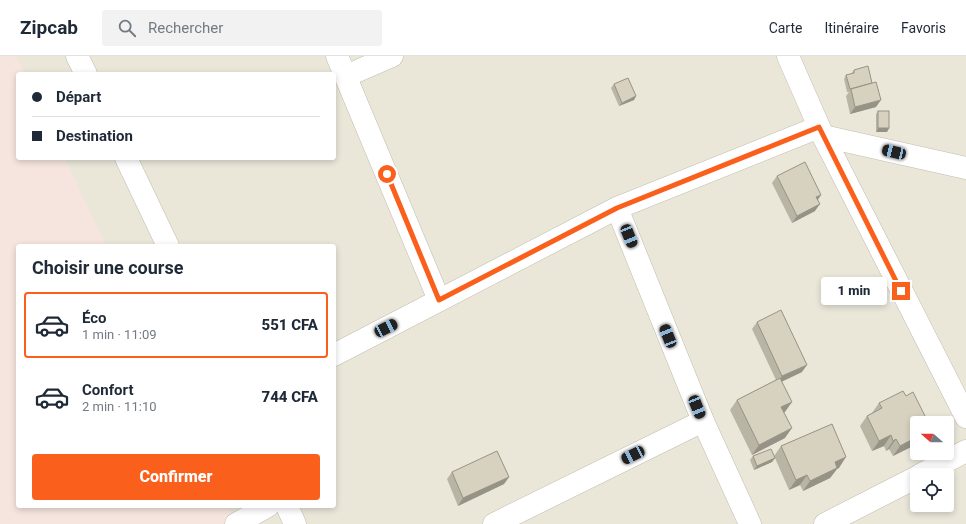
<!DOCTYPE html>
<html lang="fr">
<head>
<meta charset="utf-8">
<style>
	body { margin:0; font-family:Roboto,sans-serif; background:#f2f2f3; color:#1f2937; height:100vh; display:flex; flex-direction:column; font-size:15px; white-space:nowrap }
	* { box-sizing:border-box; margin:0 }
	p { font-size:13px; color:#747a83 }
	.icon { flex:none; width:22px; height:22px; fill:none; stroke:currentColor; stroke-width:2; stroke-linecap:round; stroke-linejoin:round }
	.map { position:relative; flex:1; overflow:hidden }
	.details { position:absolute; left:16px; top:188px; width:320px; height:264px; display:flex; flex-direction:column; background:#fff; border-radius:4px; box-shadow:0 2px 6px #0003 }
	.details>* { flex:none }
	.hud { position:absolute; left:16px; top:16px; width:320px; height:88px; border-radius:4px; box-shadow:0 2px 6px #0003; display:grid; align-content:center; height:88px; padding:0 16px; background:#fff }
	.needle { width:26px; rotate:290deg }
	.buttons { position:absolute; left:910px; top:360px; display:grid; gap:8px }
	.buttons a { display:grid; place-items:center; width:44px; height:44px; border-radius:4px; background:#fff; box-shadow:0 2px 6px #0003; font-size:20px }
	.end { position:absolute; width:18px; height:18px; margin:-9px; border:5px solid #fb5f1c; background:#fff; box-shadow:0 0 0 2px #fff }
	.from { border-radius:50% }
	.bubble { position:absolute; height:28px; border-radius:4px; background:#fff; box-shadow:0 2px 6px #0003; font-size:13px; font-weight:800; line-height:28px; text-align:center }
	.car { position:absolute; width:12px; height:24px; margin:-12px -6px; border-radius:5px; box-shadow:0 0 3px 1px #0007; background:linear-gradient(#222 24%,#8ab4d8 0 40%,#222 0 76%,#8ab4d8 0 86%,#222 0) }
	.hud b { display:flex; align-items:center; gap:14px; height:38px; font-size:15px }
	.hud b+b { border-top:1px solid #e0e1e3 }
	.hud i { width:10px; height:10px; background:#1f2937 }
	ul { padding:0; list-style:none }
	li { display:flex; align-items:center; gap:12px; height:66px; margin:0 8px 6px; padding:0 8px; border:2px solid transparent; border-radius:4px }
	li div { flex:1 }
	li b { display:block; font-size:15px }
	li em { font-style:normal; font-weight:800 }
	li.active { border-color:#fb5f1c }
	li>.icon { width:36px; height:36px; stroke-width:1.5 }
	h2 { padding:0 16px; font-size:18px; line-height:48px }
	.primary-button { display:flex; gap:8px; margin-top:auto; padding:8px 16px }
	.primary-button a { flex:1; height:46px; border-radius:4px; background:#fb5f1c; color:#fff; font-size:16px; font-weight:800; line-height:46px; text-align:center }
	header { display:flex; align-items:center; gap:24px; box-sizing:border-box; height:56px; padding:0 20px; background:#fff; border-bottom:1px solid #e0e1e3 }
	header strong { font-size:19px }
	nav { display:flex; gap:22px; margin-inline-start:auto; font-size:14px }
	.search { width:280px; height:36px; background:#f2f2f3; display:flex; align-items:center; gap:10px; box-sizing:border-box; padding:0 14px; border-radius:4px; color:#747a83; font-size:15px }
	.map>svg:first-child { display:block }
	.residential { fill:#eae7d9; fill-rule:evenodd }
	.medical { fill:#f6e5df }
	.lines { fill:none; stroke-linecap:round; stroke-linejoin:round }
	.minor-casing { stroke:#c1bdad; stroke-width:23 }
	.minor { stroke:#fff; stroke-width:22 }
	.wall { fill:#b9b5a5 }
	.shaded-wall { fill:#969386 }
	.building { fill:#d7d2c0; stroke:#969386 }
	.route { stroke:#fb5f1c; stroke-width:5 }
</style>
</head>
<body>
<header>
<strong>Zipcab</strong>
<div class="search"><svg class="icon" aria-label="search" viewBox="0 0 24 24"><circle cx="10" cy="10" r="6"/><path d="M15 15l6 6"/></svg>Rechercher</div>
<nav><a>Carte</a><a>Itinéraire</a><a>Favoris</a></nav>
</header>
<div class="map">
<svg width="966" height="468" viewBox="0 0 966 468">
	<rect width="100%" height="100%" fill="#f6f4eb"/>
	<path class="residential" d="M0 0H966V468H0ZM18 18H334V102H18ZM18 190H334V450H18ZM917 367H947V397H917ZM917 419H947V449H917Z"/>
	<path class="medical" d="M0 0H17L25 18H18V102H65L106 190H18V450H228L236 468H0Z"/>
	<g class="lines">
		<g class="minor-casing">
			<g id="minor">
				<path d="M77 0 86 18"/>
				<path d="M337 0 439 244"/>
				<path d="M788 0 823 80 966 361"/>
				<path d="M346 20 392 0"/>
				<path d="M823 80 966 112"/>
				<path d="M126 102 168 190"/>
				<path d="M617 152 703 365 750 468"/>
				<path d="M334 299 617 152 819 71"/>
				<path d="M920 419 966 395"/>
				<path d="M287 450 295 468"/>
				<path d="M236 468 268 450"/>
				<path d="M494 468 703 365"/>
				<path d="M825 468 917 421"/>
			</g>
		</g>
		<use href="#minor" class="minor"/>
	</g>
	<g class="wall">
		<path d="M854 14 876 51 850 58 846 40 849 36H847L844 23 846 19 851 18Z"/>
		<path d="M614 28 636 40 634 44 619 50 611 32Z"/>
		<path d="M878 55 889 72 887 76H876V58Z"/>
		<path d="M777 120 821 139 818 144 815 155 792 167 772 127Z"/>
		<path d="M757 266 802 316 782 325 785 356H784L785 382 752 399 730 354 737 344 776 324 752 273Z"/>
		<path d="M906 340 928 366V367H917V388L893 400 889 393 886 395 884 390 872 395 860 370 867 360 872 357 879 347Z"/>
		<path d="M781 390 839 412 837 413 830 422 803 435 800 429 789 434 775 402 772 406 754 414 750 404 753 400H774Z"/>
		<path d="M452 416 509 421 504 428 458 450 447 423Z"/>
	</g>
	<g class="shaded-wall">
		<path d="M636 40 634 44 619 50 622 47Z"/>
		<path d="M881 44 876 51 850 58 855 51Z"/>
		<path d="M878 72H889L887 76H876Z"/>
		<path d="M821 139 816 146V141Z"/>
		<path d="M820 148 815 155 792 167 797 160Z"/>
		<path d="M807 309 802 316 777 328 782 320Z"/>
		<path d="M792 346 785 356 774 361 781 351Z"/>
		<path d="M792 372 785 382 752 399 759 389Z"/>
		<path d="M891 379 884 390 872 395 879 385Z"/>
		<path d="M917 381V388L893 400 900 390Z"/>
		<path d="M896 383 889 393 886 395 893 385Z"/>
		<path d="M846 401 839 412 837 413 830 422 803 435 810 425 835 406Z"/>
		<path d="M775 402 772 406 754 414 757 410Z"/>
		<path d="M807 419 800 429 789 434 796 424Z"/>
		<path d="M509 421 504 428 458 450 463 442Z"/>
	</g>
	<g class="building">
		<path d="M868 10 872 27 850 33 846 19 854 17V14Z"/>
		<path d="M628 22 636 40 622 47 614 28Z"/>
		<path d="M876 26 881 44 855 51 851 33Z"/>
		<rect x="878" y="55" width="11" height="17"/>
		<path d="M805 106 821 139 816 141 820 148 797 160 777 120Z"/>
		<path d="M781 254 807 309 782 320 757 266Z"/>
		<path d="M780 322 792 346 781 351 792 372 759 389 737 344Z"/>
		<path d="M903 335 906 340 913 336 928 366 927 367H917V381L900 390 896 383 893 385 891 379 879 385 867 360 882 352 879 347Z"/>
		<path d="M832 368 846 401 835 406 837 412 810 425 807 419 796 424 781 390Z"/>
		<path d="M771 393 775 402 757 410 753 400Z"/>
		<path d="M497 395 509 421 463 442 452 416Z"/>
	</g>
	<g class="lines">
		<path class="route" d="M387 118 439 244 617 152 819 71 901 235"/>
	</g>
</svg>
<div class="buttons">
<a><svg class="needle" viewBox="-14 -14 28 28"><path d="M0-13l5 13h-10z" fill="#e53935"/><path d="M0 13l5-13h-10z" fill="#747a83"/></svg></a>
<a><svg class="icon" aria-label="locate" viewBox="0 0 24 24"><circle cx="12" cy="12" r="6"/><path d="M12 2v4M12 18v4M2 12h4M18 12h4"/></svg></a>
</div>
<i class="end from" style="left:387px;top:118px"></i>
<i class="end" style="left:901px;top:235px"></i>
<div class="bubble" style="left:821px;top:221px;width:66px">1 min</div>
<i class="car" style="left:894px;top:96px;rotate:283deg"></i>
<i class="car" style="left:629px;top:180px;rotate:158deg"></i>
<i class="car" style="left:386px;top:272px;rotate:63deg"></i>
<i class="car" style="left:668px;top:280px;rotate:338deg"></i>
<i class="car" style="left:697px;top:351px;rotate:158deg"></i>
<i class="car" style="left:633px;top:399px;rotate:244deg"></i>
<div class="hud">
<b><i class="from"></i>Départ</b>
<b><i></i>Destination</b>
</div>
<section class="details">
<h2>Choisir une course</h2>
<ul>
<li class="active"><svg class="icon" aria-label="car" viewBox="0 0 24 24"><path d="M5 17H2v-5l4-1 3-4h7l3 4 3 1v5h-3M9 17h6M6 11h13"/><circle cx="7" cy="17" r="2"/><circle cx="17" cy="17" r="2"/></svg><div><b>Éco</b><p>1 min · 11:09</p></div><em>551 CFA</em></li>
<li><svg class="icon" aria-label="car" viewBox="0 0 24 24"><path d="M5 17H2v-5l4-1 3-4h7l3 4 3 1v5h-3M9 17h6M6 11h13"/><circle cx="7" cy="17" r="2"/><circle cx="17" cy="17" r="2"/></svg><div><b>Confort</b><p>2 min · 11:10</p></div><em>744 CFA</em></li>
</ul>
<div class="primary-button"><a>Confirmer</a></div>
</section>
</div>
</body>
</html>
